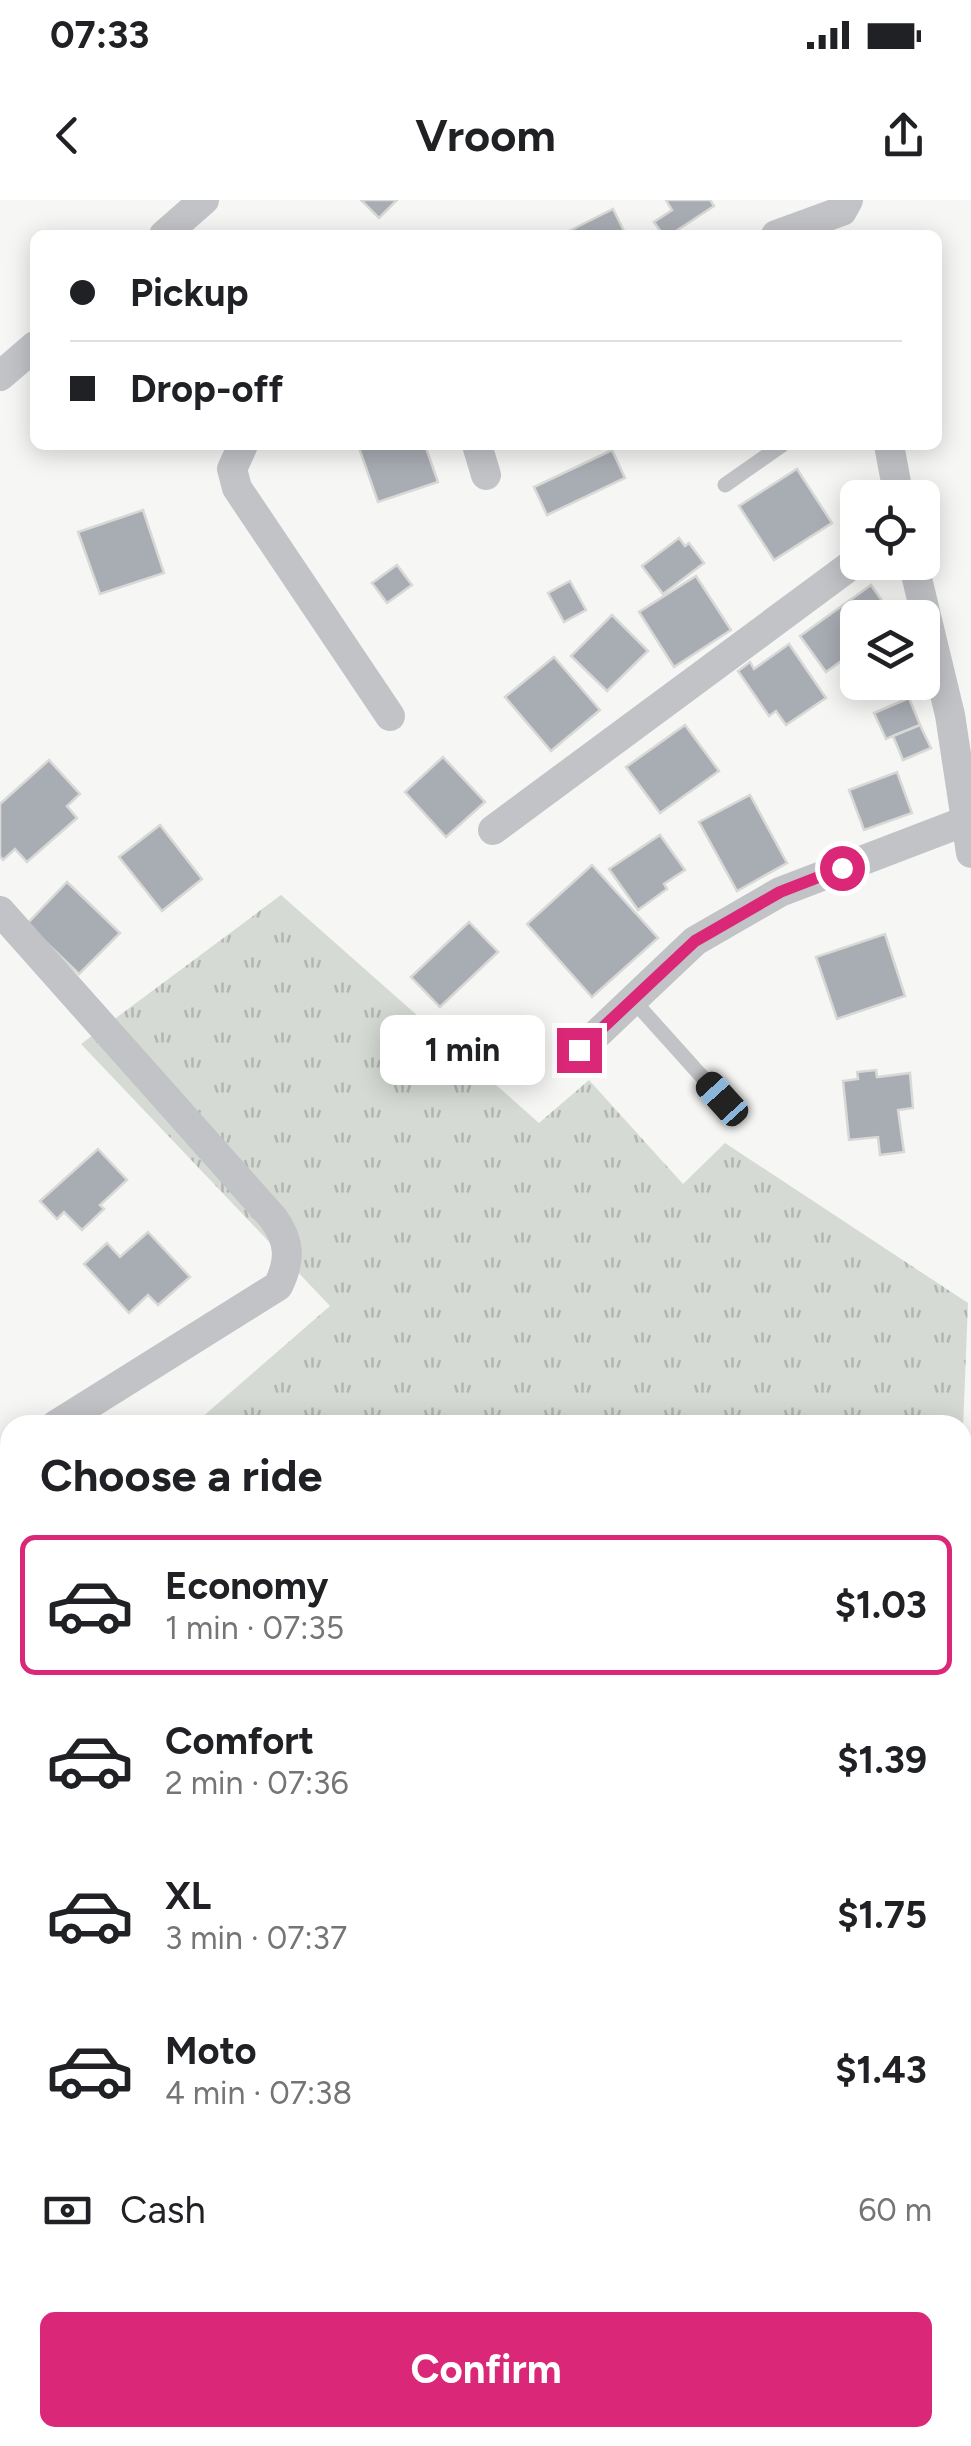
<!DOCTYPE html>
<html lang="en">
<head>
<meta charset="utf-8">
<style>
	body { margin:0; font-family:Figtree,sans-serif; background:#f6f6f6; color:#202124; height:100vh; display:flex; flex-direction:column; font-size:38px; white-space:nowrap }
	* { box-sizing:border-box; margin:0 }
	p { font-size:32px; color:#757577 }
	.icon { flex:none; width:55px; height:55px; fill:none; stroke:currentColor; stroke-width:2; stroke-linecap:round; stroke-linejoin:round }
	.map { position:relative; flex:1; overflow:hidden }
	.sheet { position:absolute; left:0px; top:1215px; width:972px; height:1032px; display:flex; flex-direction:column; background:#fff; border-radius:30px 30px 0 0; box-shadow:0 5px 25px #0003 }
	.sheet>* { flex:none }
	.hud { position:absolute; left:30px; top:30px; width:912px; height:220px; border-radius:15px; box-shadow:0 5px 25px #0003; display:grid; align-content:center; height:220px; padding:0 40px; background:#fff }
	.controls { position:absolute; left:840px; top:280px; display:grid; gap:20px }
	.controls a { display:grid; place-items:center; width:100px; height:100px; border-radius:15px; background:#fff; box-shadow:0 5px 25px #0003; font-size:50px }
	.end { position:absolute; width:45px; height:45px; margin:-22px; border:12px solid #db2777; background:#fff; box-shadow:0 0 0 5px #fff }
	.from { border-radius:50% }
	.bubble { position:absolute; height:70px; border-radius:15px; background:#fff; box-shadow:0 5px 25px #0003; font-size:32px; font-weight:700; line-height:70px; text-align:center }
	.car { position:absolute; width:30px; height:60px; margin:-30px -15px; border-radius:12px; box-shadow:0 0 8px 2px #0007; background:linear-gradient(#222 24%,#8ab4d8 0 40%,#222 0 76%,#8ab4d8 0 86%,#222 0) }
	.hud b { display:flex; align-items:center; gap:35px; height:95px; font-size:38px }
	.hud b+b { border-top:2px solid #e0e0e0 }
	.hud i { width:25px; height:25px; background:#202124 }
	ul { padding:0; list-style:none }
	li { display:flex; align-items:center; gap:30px; height:140px; margin:0 20px 15px; padding:0 20px; border:5px solid transparent; border-radius:15px }
	li div { flex:1 }
	li b { display:block; font-size:38px }
	li em { font-style:normal; font-weight:700 }
	li.current { border-color:#db2777 }
	li>.icon { width:90px; height:90px; stroke-width:1.5 }
	h2 { padding:0 40px; font-size:45px; line-height:120px }
	.pay { display:flex; align-items:center; gap:25px; height:110px; padding:0 40px; font-size:38px }
	.pay p { margin-inline-start:auto }
	.primary-button { display:flex; gap:20px; margin-top:auto; padding:20px 40px }
	.primary-button a { flex:1; height:115px; border-radius:15px; background:#db2777; color:#fff; font-size:40px; font-weight:700; line-height:115px; text-align:center }
	.status { display:flex; justify-content:space-between; align-items:center; height:70px; padding:0 50px; background:#fff; direction:ltr }
	.status svg { height:28px; fill:currentColor }
	header { display:flex; justify-content:space-between; align-items:center; height:130px; padding:0 40px; background:#fff; font-size:45px; font-weight:700 }
	.map>svg:first-child { display:block }
	.grass { fill:url(#grass-tufts) }
	.building { fill:#a8acb3; stroke:#d8d8d7; stroke-width:2.5 }
	.lines { fill:none; stroke-linecap:round; stroke-linejoin:round }
	.lane { stroke:#c1c3c7; stroke-width:15 }
	.street { stroke:#c1c3c7; stroke-width:30 }
	.route { stroke:#db2777; stroke-width:12 }
</style>
</head>
<body>
<div class="status"><b>07:33</b><svg viewBox="0 0 49 12"><path d="M0 12V9h3v3zM5 12V6h3v6zM10 12V3h3v9zM15 12V0h3v12zM26 1h20v11H26zM47 4h2v5h-2z"/></svg></div>
<header><svg class="icon" aria-label="back" viewBox="0 0 24 24"><path d="M15 5l-7 7 7 7"/></svg>Vroom<svg class="icon" aria-label="share" viewBox="0 0 24 24"><path d="M12 15V3M7 8l5-5 5 5M5 13v7h14v-7"/></svg></header>
<div class="map">
<svg width="971" height="2246" viewBox="0 0 971 2246">
	<defs>
		<pattern id="grass-tufts" width="24" height="20" patternUnits="userSpaceOnUse" patternTransform="scale(2.5)"><rect width="24" height="20" fill="#d5dbd4"/><path d="M3 7l-1-3M5 7V3M7 7l1-3M15 17l-1-3M17 17v-4M19 17l1-3" fill="none" stroke="#b1b6b1"/></pattern>
	</defs>
	<rect width="100%" height="100%" fill="#f6f7f4"/>
	<path class="grass" d="M281 695 539 923 589 880 683 984 725 943 968 1103 963 1228 962 1225H193L330 1106 81 844Z"/>
	<g class="building">
		<path d="M361 0H397L379 18Z"/>
		<path d="M666 0H710L714 6 670 35H663L654 22 672 10Z"/>
		<path d="M613 9 626 35H561Z"/>
		<path d="M358 245H425L438 282 378 302Z"/>
		<path d="M612 250 625 278 547 315 534 287Z"/>
		<path d="M797 269 832 323 774 360 739 306Z"/>
		<path d="M143 310 164 373 100 394 78 332Z"/>
		<path d="M679 338 685 346 689 343 704 363 663 394 642 366Z"/>
		<path d="M397 365 412 385 387 403 372 383Z"/>
		<path d="M696 376 731 430 674 467 639 412Z"/>
		<path d="M570 381 586 410 564 422 548 393Z"/>
		<path d="M871 385 894 418H858V449L826 472 800 436Z"/>
		<path d="M612 415 648 451 607 491 571 456Z"/>
		<path d="M789 444 826 498 786 525 776 511 769 516 738 471 750 462 754 469Z"/>
		<path d="M554 457 600 510 551 551 505 497Z"/>
		<path d="M909 498 920 525 886 539 874 513Z"/>
		<path d="M685 525 719 571 660 613 626 567Z"/>
		<path d="M920 525 931 548 903 560 893 536Z"/>
		<path d="M443 557 485 602 446 637 405 592Z"/>
		<path d="M49 560 80 594 67 606 77 618 27 662 15 649 3 660 0 656V604Z"/>
		<path d="M897 572 912 613 864 630 849 590Z"/>
		<path d="M750 595 787 663 737 691 699 622Z"/>
		<path d="M160 625 202 679 162 711 119 657Z"/>
		<path d="M660 635 685 670 664 684 667 689 638 710 609 669Z"/>
		<path d="M592 665 658 738 592 797 527 724Z"/>
		<path d="M67 682 120 733 79 774 27 724Z"/>
		<path d="M469 722 498 752 440 807 411 777Z"/>
		<path d="M885 734 905 796 837 819 816 757Z"/>
		<path d="M876 870 877 877 910 873 913 908 898 910 904 952 880 955 878 937 849 940 843 881 858 879 857 872Z"/>
		<path d="M98 949 127 980 100 1005 104 1009 82 1030 64 1012 57 1019 40 1001Z"/>
		<path d="M148 1032 190 1077 158 1105 148 1095 129 1113 84 1064 107 1043 120 1057Z"/>
		<path d="M10 1341V1375L0 1379V1345Z"/>
		<path d="M962 2195H966L963 2245 908 2242V2238H962Z"/>
		<path d="M241 2238H282L286 2246H223Z"/>
		<path d="M320 2238H374L357 2246H324Z"/>
		<path d="M741 2238H764L775 2246H735Z"/>
	</g>
	<g class="lines">
		<g class="lane">
			<path d="M725 285 782 245"/>
			<path d="M633 800 722 899"/>
			<path d="M0 2117 10 2115"/>
		</g>
		<g class="street">
			<path d="M164 35 204 0"/>
			<path d="M776 35 842 11 848 0"/>
			<path d="M0 176 35 146"/>
			<path d="M243 245 232 269 237 288 390 516"/>
			<path d="M477 245 486 275"/>
			<path d="M889 245 899 298"/>
			<path d="M913 362 950 515 971 653"/>
			<path d="M493 630 858 360"/>
			<path d="M0 711 273 1018C290 1041 291 1060 278 1086L56 1225"/>
			<path d="M579 851 695 741 780 692 968 620"/>
			<path d="M0 1260 10 1254"/>
			<path d="M963 2037 971 1909"/>
			<path d="M394 2238 395 2246"/>
			<path d="M87 2246 111 2238"/>
		</g>
	</g>
	<g class="lines">
		<path class="route" d="M579 850 695 741 780 692 842 668"/>
	</g>
</svg>
<div class="controls">
<a><svg class="icon" aria-label="locate" viewBox="0 0 24 24"><circle cx="12" cy="12" r="6"/><path d="M12 2v4M12 18v4M2 12h4M18 12h4"/></svg></a>
<a><svg class="icon" aria-label="layers" viewBox="0 0 24 24"><path d="M12 4l9 5-9 5-9-5zM3 14l9 5 9-5"/></svg></a>
</div>
<i class="end from" style="left:842px;top:668px"></i>
<i class="end" style="left:579px;top:850px"></i>
<div class="bubble" style="left:380px;top:815px;width:165px">1 min</div>
<i class="car" style="left:722px;top:899px;rotate:318deg"></i>
<div class="hud">
<b><i class="from"></i>Pickup</b>
<b><i></i>Drop-off</b>
</div>
<section class="sheet">
<h2>Choose a ride</h2>
<ul>
<li class="current"><svg class="icon" aria-label="car" viewBox="0 0 24 24"><path d="M5 17H2v-5l4-1 3-4h7l3 4 3 1v5h-3M9 17h6M6 11h13"/><circle cx="7" cy="17" r="2"/><circle cx="17" cy="17" r="2"/></svg><div><b>Economy</b><p>1 min · 07:35</p></div><em>$1.03</em></li>
<li><svg class="icon" aria-label="car" viewBox="0 0 24 24"><path d="M5 17H2v-5l4-1 3-4h7l3 4 3 1v5h-3M9 17h6M6 11h13"/><circle cx="7" cy="17" r="2"/><circle cx="17" cy="17" r="2"/></svg><div><b>Comfort</b><p>2 min · 07:36</p></div><em>$1.39</em></li>
<li><svg class="icon" aria-label="car" viewBox="0 0 24 24"><path d="M5 17H2v-5l4-1 3-4h7l3 4 3 1v5h-3M9 17h6M6 11h13"/><circle cx="7" cy="17" r="2"/><circle cx="17" cy="17" r="2"/></svg><div><b>XL</b><p>3 min · 07:37</p></div><em>$1.75</em></li>
<li><svg class="icon" aria-label="car" viewBox="0 0 24 24"><path d="M5 17H2v-5l4-1 3-4h7l3 4 3 1v5h-3M9 17h6M6 11h13"/><circle cx="7" cy="17" r="2"/><circle cx="17" cy="17" r="2"/></svg><div><b>Moto</b><p>4 min · 07:38</p></div><em>$1.43</em></li>
</ul>
<div class="pay"><svg class="icon" aria-label="cash" viewBox="0 0 24 24"><path d="M3 7h18v10H3z"/><circle cx="12" cy="12" r="2"/></svg>Cash<p>60 m</p></div>
<div class="primary-button"><a>Confirm</a></div>
</section>
</div>
</body>
</html>
